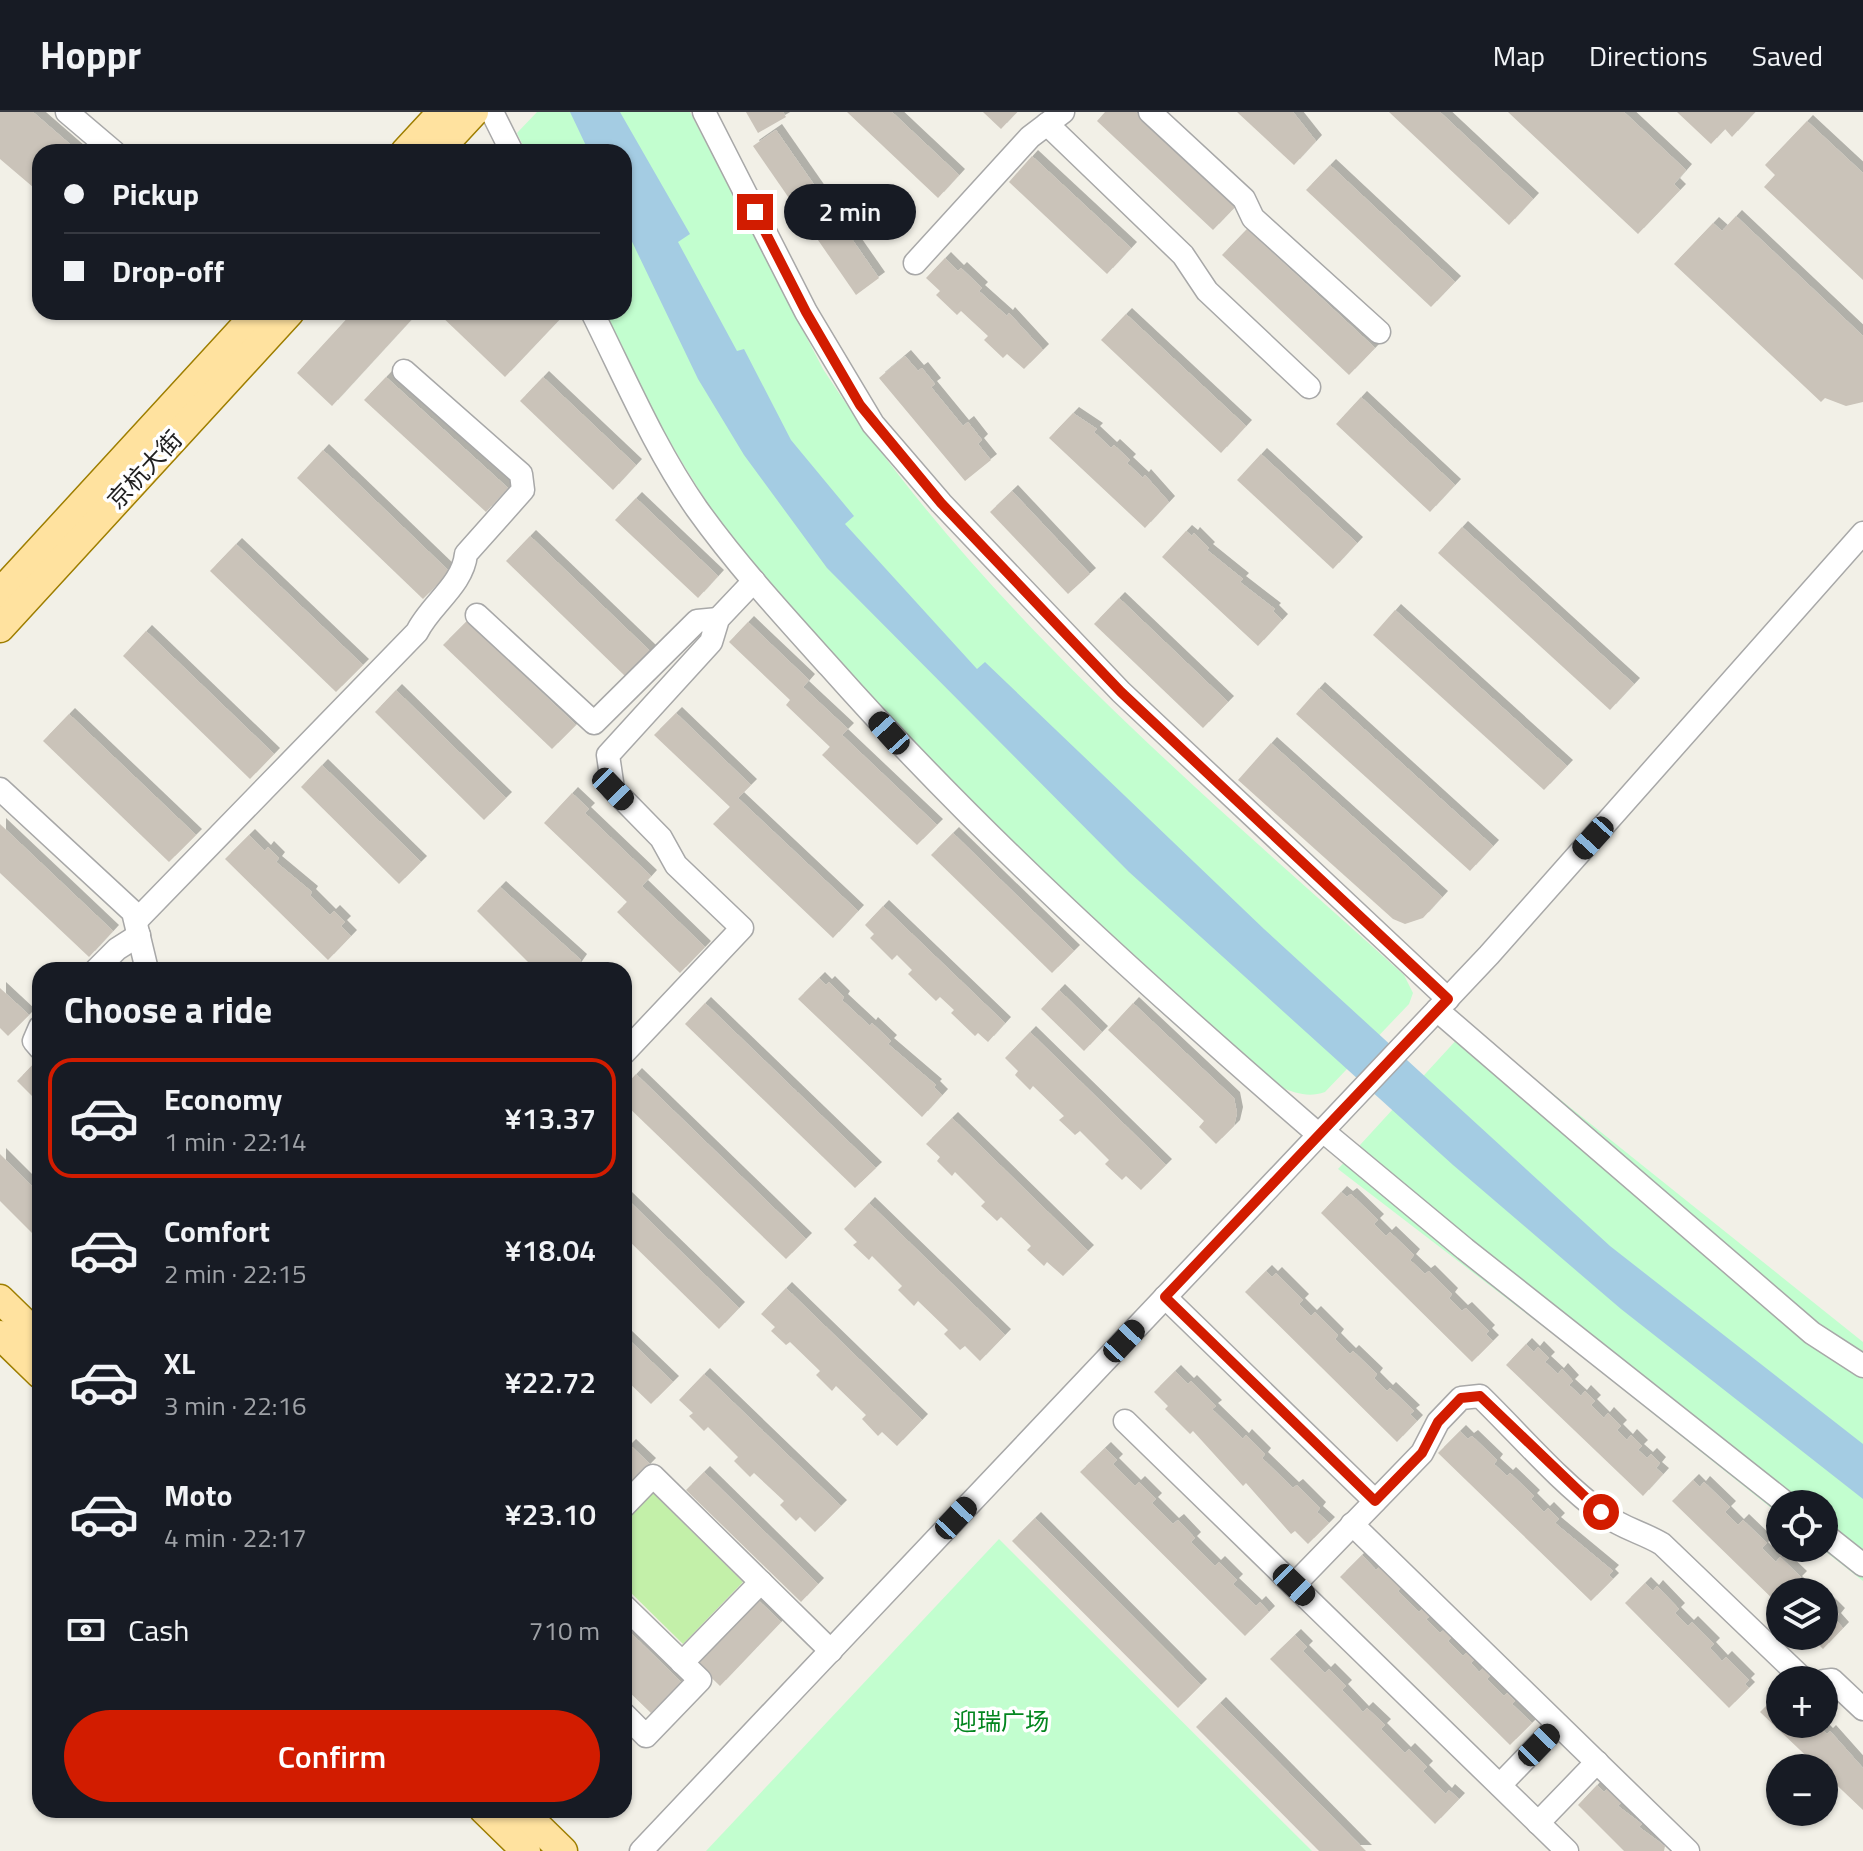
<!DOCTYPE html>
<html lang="en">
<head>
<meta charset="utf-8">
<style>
	body { margin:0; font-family:"Titillium Web","Noto Sans SC",sans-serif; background:#242831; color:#f1f3f6; height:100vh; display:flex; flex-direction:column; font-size:30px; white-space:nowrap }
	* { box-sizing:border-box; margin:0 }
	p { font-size:26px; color:#9ea1a6 }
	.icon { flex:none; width:44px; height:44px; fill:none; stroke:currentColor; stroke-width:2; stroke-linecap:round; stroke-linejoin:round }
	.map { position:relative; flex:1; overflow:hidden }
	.side { position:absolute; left:32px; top:850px; width:600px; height:856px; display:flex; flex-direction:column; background:#171b24; border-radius:24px; box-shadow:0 2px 6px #0004 }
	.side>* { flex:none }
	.guide { position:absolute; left:32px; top:32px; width:600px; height:176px; border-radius:24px; box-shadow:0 2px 6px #0004; display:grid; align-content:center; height:176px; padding:0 32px; background:#171b24 }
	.controls { position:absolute; left:1766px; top:1378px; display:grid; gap:16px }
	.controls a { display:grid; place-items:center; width:72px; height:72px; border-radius:50%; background:#171b24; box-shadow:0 2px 6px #0004; font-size:40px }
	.end { position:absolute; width:36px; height:36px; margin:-18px; border:10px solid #d21c00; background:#fff; box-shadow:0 0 0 4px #fff }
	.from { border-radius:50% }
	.bubble { position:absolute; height:56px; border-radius:28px; background:#171b24; box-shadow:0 2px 6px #0004; font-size:26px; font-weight:600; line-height:56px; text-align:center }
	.car { position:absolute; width:24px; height:48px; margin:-24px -12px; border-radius:10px; box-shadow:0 0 6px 2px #0007; background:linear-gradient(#222 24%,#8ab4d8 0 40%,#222 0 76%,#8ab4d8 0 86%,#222 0) }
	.guide b { display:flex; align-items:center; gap:28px; height:76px; font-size:30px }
	.guide b+b { border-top:2px solid #363941 }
	.guide i { width:20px; height:20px; background:#f1f3f6 }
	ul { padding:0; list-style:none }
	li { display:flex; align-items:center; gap:24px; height:120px; margin:0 16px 12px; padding:0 16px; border:4px solid transparent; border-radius:24px }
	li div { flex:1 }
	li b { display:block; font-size:30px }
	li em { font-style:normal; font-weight:600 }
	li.active { border-color:#d21c00 }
	li>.icon { width:72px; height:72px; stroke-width:1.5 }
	h2 { padding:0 32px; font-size:36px; line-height:96px }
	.pay { display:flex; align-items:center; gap:20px; height:88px; padding:0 32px; font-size:30px }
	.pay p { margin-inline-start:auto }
	.cta { display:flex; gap:16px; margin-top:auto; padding:16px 32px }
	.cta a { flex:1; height:92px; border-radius:48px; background:#d21c00; color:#fff; font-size:32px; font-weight:600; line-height:92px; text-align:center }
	header { display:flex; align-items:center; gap:48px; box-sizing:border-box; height:112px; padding:0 40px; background:#171b24; border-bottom:2px solid #363941 }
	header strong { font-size:38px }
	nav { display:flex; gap:44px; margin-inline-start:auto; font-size:28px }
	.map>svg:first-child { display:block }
	.grass { fill:#c3f0a9 }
	.park { fill:#c2fecf }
	.water { fill:#a4cce3 }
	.building { fill:#cac3b9; filter:url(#shadow) }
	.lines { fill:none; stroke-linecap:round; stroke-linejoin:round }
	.minor-casing { stroke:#a8a8a8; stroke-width:25 }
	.major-casing { stroke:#9e7e00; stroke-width:31 }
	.minor { stroke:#fff; stroke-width:22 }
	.major { stroke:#ffe29f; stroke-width:28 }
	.route { stroke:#d21c00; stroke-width:10 }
	.labels { text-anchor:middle; stroke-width:7; stroke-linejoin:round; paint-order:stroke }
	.street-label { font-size:24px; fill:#212121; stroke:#fff }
	.park-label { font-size:24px; fill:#03861f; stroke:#fff }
</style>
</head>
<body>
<header>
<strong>Hoppr</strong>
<nav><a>Map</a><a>Directions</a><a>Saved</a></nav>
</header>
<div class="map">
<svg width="1863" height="1739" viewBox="0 0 1863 1739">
	<defs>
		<filter id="shadow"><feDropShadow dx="6" dy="-6" stdDeviation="0" flood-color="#0004"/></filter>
	</defs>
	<rect width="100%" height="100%" fill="#f2f0e7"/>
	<path class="grass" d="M653 1381 743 1470 683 1532 624 1474V1410Z"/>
	<g class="park">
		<path d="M537 0H690L823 257C976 493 1197 676 1404 863L1413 881 1409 892 1325 980C1308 986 1296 981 1280 975 1127 836 971 700 834 546 793 499 748 454 714 401 672 337 634 269 602 200H624V40H526L517 21Z"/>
		<path d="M1471 912 1522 957 1863 1230V1469L1821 1436 1824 1392H1780V1403L1561 1228 1338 1057Z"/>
		<path d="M999 1427 1312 1739H706Z"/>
	</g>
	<path class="water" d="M570 0H620L690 122 678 130 737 239 744 237 791 328 854 404 845 412 977 557 985 550 1264 817 1610 1134 1863 1332V1387L1621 1197 1453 1053 1129 760 827 456 744 343 698 267 624 113V40H589Z"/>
	<g class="building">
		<path d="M0 0H33L79 40H40V81L0 47Z"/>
		<path d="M746 0H783L786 5 758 21Z"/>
		<path d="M847 0H892L959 63 938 86Z"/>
		<path d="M983 0H1017L1001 17Z"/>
		<path d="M1105 0H1136L1236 94 1213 118 1097 9Z"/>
		<path d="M1237 0H1293L1316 29 1294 53Z"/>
		<path d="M1389 0H1440L1533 87 1509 113Z"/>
		<path d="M1508 0H1624L1686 58 1674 72 1680 78 1638 122Z"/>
		<path d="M1677 0H1755L1732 25 1725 17 1711 32Z"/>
		<path d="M1807 9 1863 61V168L1764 75 1775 63 1765 53Z"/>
		<path d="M776 18 879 166 856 183 753 34Z"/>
		<path d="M1032 44 1131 136 1107 162 1009 70Z"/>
		<path d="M1330 53 1455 170 1431 195 1306 78Z"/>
		<path d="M1736 104 1863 224V290L1846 294 1825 286 1821 290 1674 152 1713 111 1722 119Z"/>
		<path d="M1247 117 1375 236 1349 263 1222 143Z"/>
		<path d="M945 146 958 159 961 156 982 176 979 179 1007 204 1009 201 1043 238 1024 257 1007 242 1003 246 984 228 988 224 961 199 957 203 936 183 940 179 926 166Z"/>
		<path d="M353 200H402L411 208 332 294 297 261Z"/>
		<path d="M437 200H550L559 208 505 265Z"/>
		<path d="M1126 202 1246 314 1221 341 1101 228Z"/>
		<path d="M905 244 918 259 922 256 935 272 931 275 963 314 968 310 982 328 978 332 991 348 965 369 879 266Z"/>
		<path d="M386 265 508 376 486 400 364 288Z"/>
		<path d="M543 265 636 353 613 378 520 289Z"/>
		<path d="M1361 285 1455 373 1430 400 1336 312Z"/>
		<path d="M1073 301 1097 317 1094 320 1111 336 1114 333 1130 348 1127 351 1143 366 1145 363 1169 390 1145 416 1049 326Z"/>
		<path d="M323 338 450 460 423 487 297 366Z"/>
		<path d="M1261 342 1357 431 1333 457 1237 368Z"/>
		<path d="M1012 379 1090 462 1068 482 990 400Z"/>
		<path d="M636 386 718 464 698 486 615 408Z"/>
		<path d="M1462 415 1634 572 1610 598 1438 441Z"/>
		<path d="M1186 419 1192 424 1194 421 1209 436 1207 438 1243 467 1240 470 1275 497 1273 499 1282 508 1258 534 1162 445Z"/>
		<path d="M530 424 650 539 625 564 506 449Z"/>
		<path d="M236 432 363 553 336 580 210 459Z"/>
		<path d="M1119 486 1228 590 1203 616 1094 512Z"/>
		<path d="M1395 498 1567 654 1544 678 1373 523Z"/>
		<path d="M467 509 576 613 552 637 443 533Z"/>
		<path d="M748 510 809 568 803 575 848 617 842 623 937 713 917 733 822 643 830 635 786 593 790 588 729 530Z"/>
		<path d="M146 519 274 642 250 667 123 544Z"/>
		<path d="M1319 576 1493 734 1470 759 1296 602Z"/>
		<path d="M396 578 506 686 484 708 375 600Z"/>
		<path d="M676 601 751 673 738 686 858 799 833 826 713 712 730 695 654 623Z"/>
		<path d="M69 602 196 723 169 750 43 629Z"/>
		<path d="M1271 631 1442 785 1423 806 1405 812 1393 807 1238 668Z"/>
		<path d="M322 653 421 750 399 772 301 675Z"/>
		<path d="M572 681 589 697 585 701 651 764 642 774 705 835 680 861 617 800 627 790 544 711Z"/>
		<path d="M0 712 113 819 89 845 0 761Z"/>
		<path d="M953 721 1074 839 1052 861 931 743Z"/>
		<path d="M249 723 265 739 268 735 279 746 276 750 312 780 310 783 330 803 334 799 345 810 341 814 351 824 328 848 225 747Z"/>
		<path d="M500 775 581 848 574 858H536L477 799Z"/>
		<path d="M883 794 1005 911 988 930 978 921 975 924 951 901 954 898 940 885 936 889 908 862 912 858 897 843 892 848 870 826 874 822 865 813Z"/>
		<path d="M819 866 826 873 829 870 844 885 842 888 870 914 872 911 891 929 888 932 936 973 934 975 942 983 922 1005 798 887Z"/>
		<path d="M0 876 29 903 8 924 0 916Z"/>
		<path d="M1059 878 1102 920 1084 939 1041 897Z"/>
		<path d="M705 891 876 1056 855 1076 685 912Z"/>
		<path d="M1133 891 1234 986 1237 1001 1234 1014 1216 1032 1199 1015 1204 1009 1108 918Z"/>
		<path d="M1030 920 1166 1053 1141 1078 1126 1064 1122 1068 1105 1052 1109 1048 1080 1019 1075 1023 1059 1008 1064 1004 1033 974 1030 978 1015 963 1018 959 1005 946Z"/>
		<path d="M40 945V992L17 969Z"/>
		<path d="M636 962 806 1127 786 1147 624 991V975Z"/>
		<path d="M952 1006 1088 1139 1063 1164 1047 1150 1044 1154 1027 1138 1031 1134 1001 1105 997 1109 981 1094 985 1090 955 1060 952 1064 937 1049 940 1045 926 1032Z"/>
		<path d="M0 1042 40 1082V1129L0 1089Z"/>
		<path d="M1341 1080 1347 1085 1351 1082 1378 1108 1374 1112 1386 1124 1390 1120 1414 1143 1410 1148 1425 1162 1429 1159 1452 1182 1449 1186 1462 1199 1466 1196 1489 1219 1486 1222 1493 1229 1472 1250 1321 1101Z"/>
		<path d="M624 1084 739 1196 719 1217 624 1124Z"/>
		<path d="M869 1091 1005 1223 980 1249 965 1234 960 1238 944 1222 948 1218 918 1189 914 1194 898 1178 902 1174 872 1144 869 1148 853 1133 857 1130 844 1117Z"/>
		<path d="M1266 1159 1272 1165 1276 1161 1303 1188 1299 1192 1311 1204 1315 1200 1338 1223 1335 1227 1350 1242 1353 1239 1377 1262 1374 1266 1387 1279 1390 1276 1414 1299 1410 1302 1417 1309 1397 1330 1245 1180Z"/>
		<path d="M786 1176 922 1308 897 1334 882 1320 878 1324 862 1307 866 1303 836 1274 832 1279 816 1263 820 1259 790 1230 786 1233 771 1219 775 1215 761 1202Z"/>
		<path d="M624 1223 673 1270 651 1292 624 1266Z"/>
		<path d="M1526 1232 1534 1240 1538 1235 1549 1246 1545 1250 1558 1262 1562 1257 1573 1269 1569 1273 1581 1284 1585 1279 1595 1289 1591 1293 1604 1306 1608 1301 1621 1314 1617 1318 1627 1328 1631 1323 1642 1334 1638 1338 1647 1346 1651 1342 1660 1351 1656 1356 1663 1362 1643 1384 1506 1253Z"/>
		<path d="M1175 1259 1188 1272 1191 1269 1216 1294 1212 1297 1243 1327 1246 1323 1265 1342 1262 1346 1293 1376 1297 1373 1320 1396 1317 1400 1329 1411 1308 1432 1295 1419 1291 1422 1246 1371 1243 1374 1193 1319 1190 1322 1165 1297 1168 1294 1154 1280Z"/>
		<path d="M704 1262 841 1394 815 1420 800 1405 796 1409 780 1393 784 1389 754 1361 750 1365 734 1349 738 1345 708 1315 704 1319 689 1304 693 1301 679 1288Z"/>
		<path d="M1460 1319 1468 1327 1472 1324 1497 1348 1494 1352 1507 1364 1510 1361 1534 1384 1531 1387 1544 1400 1548 1396 1559 1407 1555 1411 1613 1459 1609 1463 1613 1467 1591 1489 1438 1341Z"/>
		<path d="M630 1333 650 1352 624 1379V1339Z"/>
		<path d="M1105 1336 1117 1348 1113 1352 1135 1374 1139 1370 1156 1387 1152 1391 1173 1412 1178 1408 1195 1426 1191 1430 1215 1454 1219 1450 1237 1468 1233 1472 1256 1494 1260 1490 1269 1500 1245 1524 1080 1360Z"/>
		<path d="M704 1360 818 1472 801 1490 686 1378Z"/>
		<path d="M1693 1368 1700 1375 1704 1370 1730 1395 1725 1400 1738 1413 1743 1408 1767 1431 1762 1436 1776 1450 1780 1445 1801 1465 1796 1470 1807 1480H1780V1494L1672 1389Z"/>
		<path d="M1035 1406 1201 1573 1178 1596 1012 1429Z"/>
		<path d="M1362 1443 1376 1458 1380 1454 1402 1475 1398 1479 1419 1500 1422 1497 1430 1504 1426 1507 1440 1521 1444 1518 1452 1525 1448 1529 1463 1544 1467 1540 1474 1548 1471 1551 1479 1560 1483 1556 1490 1564 1487 1567 1504 1584 1507 1581 1515 1589 1512 1592 1532 1611 1510 1633 1340 1465Z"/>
		<path d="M1645 1471 1653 1479 1657 1474 1679 1497 1675 1501 1688 1514 1692 1510 1714 1532 1710 1536 1722 1549 1726 1545 1749 1568 1745 1572 1749 1576 1729 1596 1625 1491Z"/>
		<path d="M754 1484 781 1510 720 1574 693 1548Z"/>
		<path d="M1824 1487 1839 1502 1835 1507 1843 1516 1823 1537 1810 1524H1824Z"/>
		<path d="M624 1507 635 1517 631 1521 681 1570 651 1601 624 1575Z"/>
		<path d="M1295 1523 1307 1535 1303 1539 1325 1561 1329 1557 1346 1574 1342 1578 1363 1600 1367 1596 1385 1613 1381 1617 1405 1641 1409 1637 1427 1655 1423 1659 1446 1682 1449 1678 1459 1687 1435 1712 1270 1547Z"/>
		<path d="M1780 1580V1612H1817L1827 1622 1830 1619 1863 1656V1698L1824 1661V1656H1819L1760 1600Z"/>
		<path d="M1220 1591 1366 1739H1319L1196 1615Z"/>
		<path d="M1597 1673 1604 1680 1607 1677 1621 1691 1618 1694 1642 1712 1639 1715 1665 1734 1664 1739H1624L1578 1693Z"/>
	</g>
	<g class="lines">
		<g class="minor-casing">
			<g id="minor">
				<path d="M67 0 114 40"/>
				<path d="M492 0 512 40"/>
				<path d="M704 0 806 200 873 312 941 391 1121 580 1448 887"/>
				<path d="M1150 0 1244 87 1253 106 1379 220"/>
				<path d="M1047 12 1183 143 1207 179 1309 275"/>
				<path d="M915 151 1030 25 1063 0"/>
				<path d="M592 200C625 266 655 337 697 397 737 453 784 504 830 555 980 724 1148 875 1319 1023"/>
				<path d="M477 503 594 611 697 509 718 507"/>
				<path d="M0 677 133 800 147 858"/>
				<path d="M136 809 417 520C430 493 463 473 466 442L523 378 521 362 404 259"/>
				<path d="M96 858 117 837 139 823"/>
				<path d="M1437 898 1812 1221 1863 1254"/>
				<path d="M40 915 34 929 40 936"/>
				<path d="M624 941 742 816 676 753 661 726 613 677 608 643 711 530 718 507 754 469"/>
				<path d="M1323 1019 1465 1137 1787 1392"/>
				<path d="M1165 1185 1375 1389"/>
				<path d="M1125 1309 1567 1739"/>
				<path d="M624 1394 653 1364 831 1539"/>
				<path d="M1352 1412 1688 1739"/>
				<path d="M1824 1422 1863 1453"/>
				<path d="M1294 1473 1422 1341 1438 1310 1461 1286 1480 1284C1520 1323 1558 1368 1602 1401 1621 1416 1642 1420 1662 1432L1804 1568"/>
				<path d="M624 1494 700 1568 646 1624 624 1602"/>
				<path d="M682 1551 761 1470"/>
				<path d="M1824 1569 1832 1568 1863 1597"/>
				<path d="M1500 1673 1558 1613"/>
				<path d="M1538 1711 1597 1650"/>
				<path d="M641 1739 1489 843 1863 421"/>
			</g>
		</g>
		<g class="major-casing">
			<g id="major">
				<path d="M405 40 442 0"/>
				<path d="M437 40 474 0"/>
				<path d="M0 481 258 200"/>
				<path d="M0 516 290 200"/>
				<path d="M0 1187 40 1226"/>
				<path d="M0 1223 40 1262"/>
				<path d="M484 1698 526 1739"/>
				<path d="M521 1698 563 1739"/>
			</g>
		</g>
		<use href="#minor" class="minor"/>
		<use href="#major" class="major"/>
	</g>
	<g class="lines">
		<path class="route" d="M755 100 806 200 860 293 941 391 1121 580 1448 887 1165 1185 1375 1389 1422 1341 1438 1310 1461 1286 1480 1284 1601 1400"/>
	</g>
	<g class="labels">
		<g class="street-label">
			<text transform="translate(145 358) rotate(-47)" y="8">京杭大街</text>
		</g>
		<g class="park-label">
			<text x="1001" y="1618">迎瑞广场</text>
		</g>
	</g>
</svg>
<div class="controls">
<a><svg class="icon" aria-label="locate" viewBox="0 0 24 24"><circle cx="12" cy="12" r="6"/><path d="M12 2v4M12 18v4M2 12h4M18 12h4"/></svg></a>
<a><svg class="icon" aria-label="layers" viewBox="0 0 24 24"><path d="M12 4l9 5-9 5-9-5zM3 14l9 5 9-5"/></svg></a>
<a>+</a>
<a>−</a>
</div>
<i class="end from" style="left:1601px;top:1400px"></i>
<i class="end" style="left:755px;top:100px"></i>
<div class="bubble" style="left:784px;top:72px;width:132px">2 min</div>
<i class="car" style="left:889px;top:621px;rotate:318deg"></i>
<i class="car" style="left:613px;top:677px;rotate:136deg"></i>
<i class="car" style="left:1593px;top:726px;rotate:222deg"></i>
<i class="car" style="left:1124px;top:1229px;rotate:43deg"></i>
<i class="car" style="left:956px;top:1406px;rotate:43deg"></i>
<i class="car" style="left:1294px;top:1473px;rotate:134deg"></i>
<i class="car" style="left:1539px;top:1633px;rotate:44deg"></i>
<div class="guide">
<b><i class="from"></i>Pickup</b>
<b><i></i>Drop-off</b>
</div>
<section class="side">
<h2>Choose a ride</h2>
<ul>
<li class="active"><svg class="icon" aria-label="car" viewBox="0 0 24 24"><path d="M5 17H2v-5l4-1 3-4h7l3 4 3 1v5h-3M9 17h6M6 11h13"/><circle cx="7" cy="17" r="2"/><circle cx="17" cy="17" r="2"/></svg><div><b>Economy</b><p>1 min · 22:14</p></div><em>¥13.37</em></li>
<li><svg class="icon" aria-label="car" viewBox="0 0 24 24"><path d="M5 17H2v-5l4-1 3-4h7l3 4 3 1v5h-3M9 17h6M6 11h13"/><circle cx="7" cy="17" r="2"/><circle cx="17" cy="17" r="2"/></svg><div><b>Comfort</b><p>2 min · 22:15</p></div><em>¥18.04</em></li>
<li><svg class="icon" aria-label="car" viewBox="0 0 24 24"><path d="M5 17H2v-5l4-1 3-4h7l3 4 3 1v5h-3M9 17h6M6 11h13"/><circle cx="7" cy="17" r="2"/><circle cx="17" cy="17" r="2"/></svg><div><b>XL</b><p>3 min · 22:16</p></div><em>¥22.72</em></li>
<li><svg class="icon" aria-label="car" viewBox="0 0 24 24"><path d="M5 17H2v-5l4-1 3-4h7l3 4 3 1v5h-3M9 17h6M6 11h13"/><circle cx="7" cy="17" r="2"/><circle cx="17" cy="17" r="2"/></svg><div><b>Moto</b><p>4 min · 22:17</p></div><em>¥23.10</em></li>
</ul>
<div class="pay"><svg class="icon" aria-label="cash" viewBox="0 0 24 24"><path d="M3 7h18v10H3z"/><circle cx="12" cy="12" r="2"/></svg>Cash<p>710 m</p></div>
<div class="cta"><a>Confirm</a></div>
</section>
</div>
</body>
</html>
